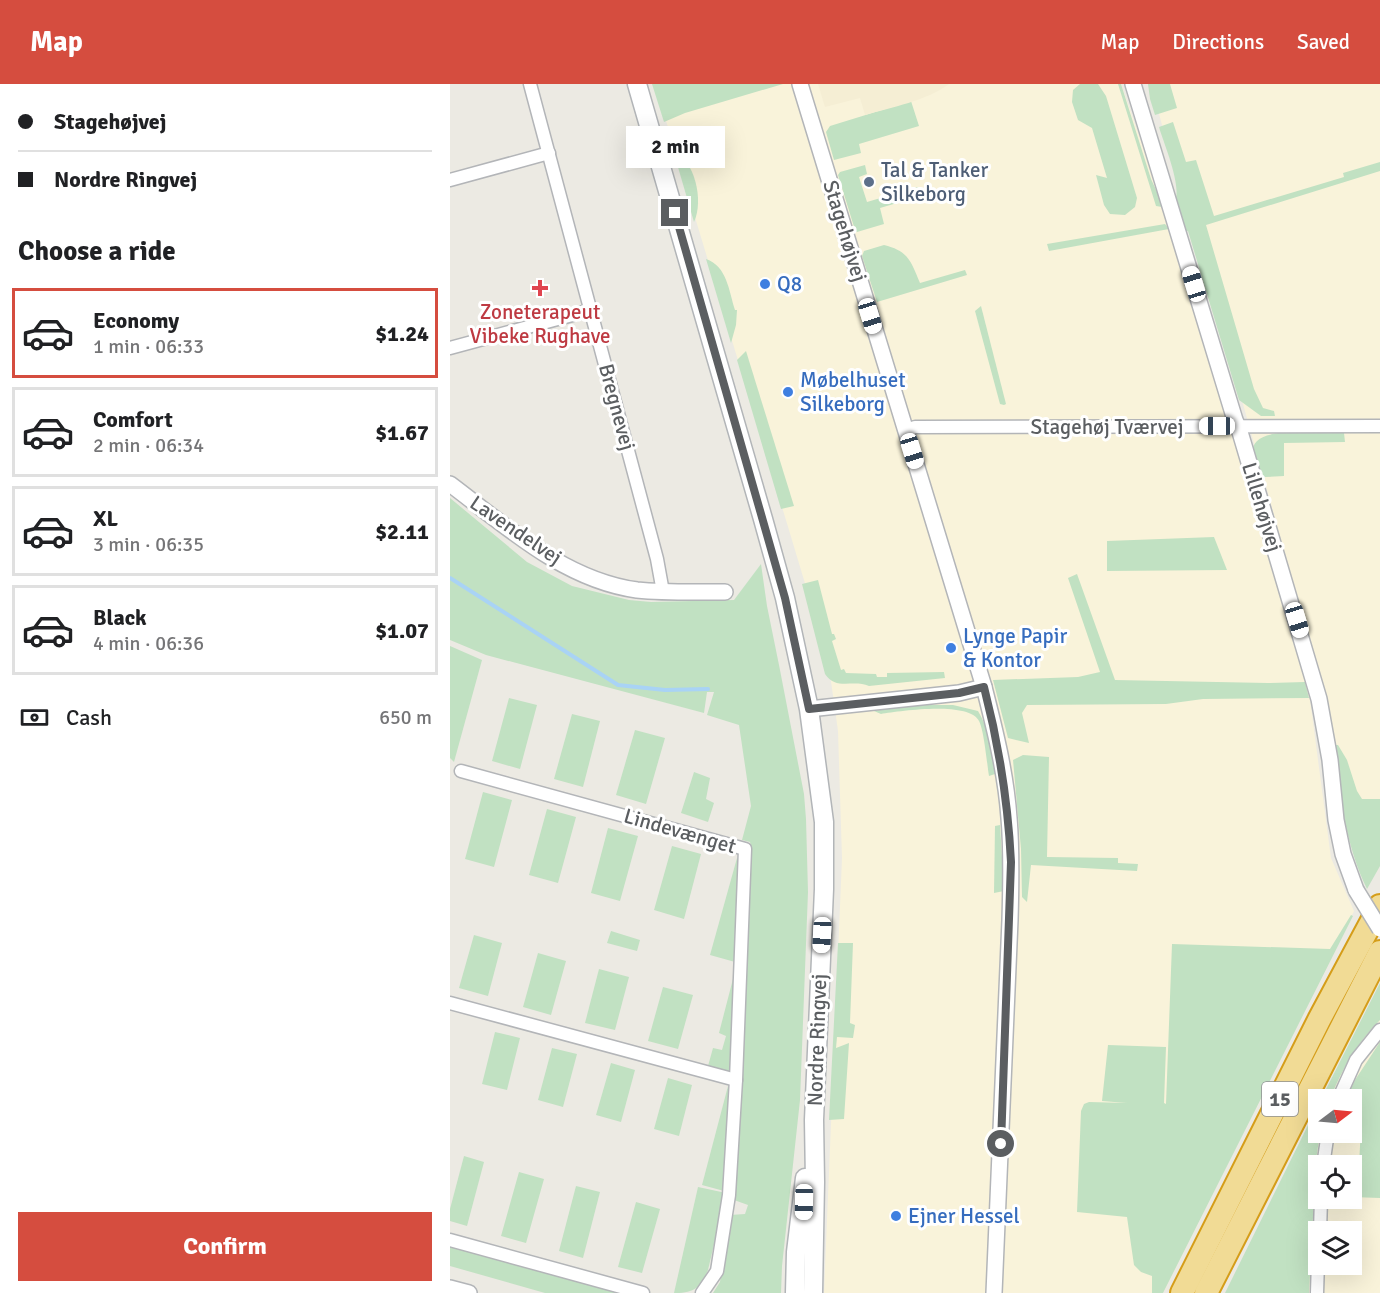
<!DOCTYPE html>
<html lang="en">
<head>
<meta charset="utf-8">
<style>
	body { margin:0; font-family:Signika,sans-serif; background:#f6f6f6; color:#202124; height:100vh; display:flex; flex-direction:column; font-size:22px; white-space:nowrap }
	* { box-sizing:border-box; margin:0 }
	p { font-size:20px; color:#757577 }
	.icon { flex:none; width:33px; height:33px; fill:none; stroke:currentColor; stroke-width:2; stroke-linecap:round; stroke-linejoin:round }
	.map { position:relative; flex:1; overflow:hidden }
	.drawer { display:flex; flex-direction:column; background:#fff; width:450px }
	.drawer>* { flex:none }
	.hud { display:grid; align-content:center; height:132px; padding:0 18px; background:#fff }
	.needle { width:39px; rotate:74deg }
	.controls { position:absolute; left:858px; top:1005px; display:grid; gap:12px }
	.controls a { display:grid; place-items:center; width:54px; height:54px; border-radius:0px; background:#fff; box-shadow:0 6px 24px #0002; font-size:30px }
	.end { position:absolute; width:27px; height:27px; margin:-14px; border:8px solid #5b5e61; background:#fff; box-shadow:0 0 0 3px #fff }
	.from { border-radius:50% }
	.bubble { position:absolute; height:42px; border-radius:0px; background:#fff; box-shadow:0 6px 24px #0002; font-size:20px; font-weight:700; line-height:42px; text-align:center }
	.car { position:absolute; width:18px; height:36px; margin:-18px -9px; border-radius:8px; box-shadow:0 0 4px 2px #0007; background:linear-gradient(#fff 24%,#345 0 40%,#fff 0 76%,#345 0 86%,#fff 0) }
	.hud b { display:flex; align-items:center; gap:21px; height:57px; font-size:22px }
	.hud b+b { border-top:2px solid #e0e0e0 }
	.hud i { width:15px; height:15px; background:#202124 }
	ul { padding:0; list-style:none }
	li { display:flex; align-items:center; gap:18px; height:90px; margin:0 12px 9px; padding:0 6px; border:3px solid #e0e0e0; border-radius:0px }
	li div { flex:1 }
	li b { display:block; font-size:22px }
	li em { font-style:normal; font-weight:700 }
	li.on { border-color:#d54d3f }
	li>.icon { width:54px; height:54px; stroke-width:1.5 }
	h2 { padding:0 18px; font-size:27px; line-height:72px }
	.pay { display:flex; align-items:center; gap:15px; height:66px; padding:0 18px; font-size:22px }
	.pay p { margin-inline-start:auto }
	.action { display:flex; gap:12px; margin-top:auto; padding:12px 18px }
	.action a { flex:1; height:69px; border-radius:0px; background:#d54d3f; color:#fff; font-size:24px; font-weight:700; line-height:69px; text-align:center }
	header { display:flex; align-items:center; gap:36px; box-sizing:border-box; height:84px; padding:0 30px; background:#d54d3f; color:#fff }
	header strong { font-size:28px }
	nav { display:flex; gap:33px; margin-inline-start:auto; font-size:21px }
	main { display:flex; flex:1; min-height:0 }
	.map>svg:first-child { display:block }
	.commercial { fill:#f9f3da; fill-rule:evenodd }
	.green { fill:#c1e1c2 }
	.sand { fill:#f5eed4 }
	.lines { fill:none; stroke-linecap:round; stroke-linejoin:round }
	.stream { stroke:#a9d3f5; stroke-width:4 }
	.minor-casing { stroke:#b3b5b8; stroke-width:15 }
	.tertiary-casing { stroke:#b3b5b8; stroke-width:18 }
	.secondary-casing { stroke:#b2b5b8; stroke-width:21 }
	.motorway-casing { stroke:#d59d19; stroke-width:26 }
	.minor { stroke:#fff; stroke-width:12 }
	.tertiary { stroke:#fff; stroke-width:15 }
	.secondary { stroke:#fff; stroke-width:18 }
	.motorway { stroke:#f1db95; stroke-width:22 }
	.tertiary-bridge-casing { stroke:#b3b5b8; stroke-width:18; stroke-linecap:butt }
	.tertiary-bridge { stroke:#fff; stroke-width:15 }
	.route { stroke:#5b5e61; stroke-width:8 }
	.service-dot { fill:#5c6f8a; stroke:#fff; stroke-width:2 }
	.shop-dot { fill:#3f7fe0; stroke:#fff; stroke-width:2 }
	.health-dot { fill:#e0444e; stroke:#fff; stroke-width:2 }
	.labels { text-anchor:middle; stroke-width:6; stroke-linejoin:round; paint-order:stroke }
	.shield { fill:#fff; stroke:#8c8e90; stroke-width:1.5 }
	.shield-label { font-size:20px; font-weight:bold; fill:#5b5e61 }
	.service-label { font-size:21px; fill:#4e5e75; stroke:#fff; text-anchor:start }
	.street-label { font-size:21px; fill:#5b5e61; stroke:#fff }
	.shop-label { font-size:21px; fill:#366cbe; stroke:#fff; text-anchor:start }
	.health-label { font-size:21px; fill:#be3a42; stroke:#fff }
</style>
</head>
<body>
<header>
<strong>Map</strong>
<nav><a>Map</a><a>Directions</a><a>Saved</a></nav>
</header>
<main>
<section class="drawer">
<div class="hud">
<b><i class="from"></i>Stagehøjvej</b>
<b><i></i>Nordre Ringvej</b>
</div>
<h2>Choose a ride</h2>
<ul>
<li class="on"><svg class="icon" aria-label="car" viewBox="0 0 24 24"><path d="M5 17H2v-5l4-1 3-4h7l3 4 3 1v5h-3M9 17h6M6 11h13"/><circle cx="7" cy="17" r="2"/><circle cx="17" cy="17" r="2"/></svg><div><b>Economy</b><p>1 min · 06:33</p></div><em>$1.24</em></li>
<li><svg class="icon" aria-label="car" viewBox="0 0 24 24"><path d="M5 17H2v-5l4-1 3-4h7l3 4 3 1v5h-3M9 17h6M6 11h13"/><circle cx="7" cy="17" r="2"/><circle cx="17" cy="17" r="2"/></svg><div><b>Comfort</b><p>2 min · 06:34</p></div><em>$1.67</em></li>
<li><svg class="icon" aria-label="car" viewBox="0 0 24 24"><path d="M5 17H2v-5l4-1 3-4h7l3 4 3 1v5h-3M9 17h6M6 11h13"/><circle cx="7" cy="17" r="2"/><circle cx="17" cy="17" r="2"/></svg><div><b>XL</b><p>3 min · 06:35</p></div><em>$2.11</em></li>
<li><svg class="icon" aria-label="car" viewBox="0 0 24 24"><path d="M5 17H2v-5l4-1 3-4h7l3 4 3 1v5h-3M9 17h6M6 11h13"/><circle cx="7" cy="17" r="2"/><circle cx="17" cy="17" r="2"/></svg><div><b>Black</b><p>4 min · 06:36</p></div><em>$1.07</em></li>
</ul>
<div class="pay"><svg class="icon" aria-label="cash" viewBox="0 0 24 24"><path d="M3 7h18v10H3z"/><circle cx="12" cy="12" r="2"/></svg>Cash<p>650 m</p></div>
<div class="action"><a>Confirm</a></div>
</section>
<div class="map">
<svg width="930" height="1209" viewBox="0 0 930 1209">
	<rect width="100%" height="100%" fill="#eceae3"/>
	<g class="commercial">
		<path d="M205 0H671L718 135 857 593 881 774 904 827 713 1209H374L392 774 388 647 378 576Z"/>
		<path d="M701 0H930V737L898 735 876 617 793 320 741 149Z"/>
		<path d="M930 929V1209H854V1174L868 1048H902V1016L876 1015 903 962ZM868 1082H902V1114H868ZM868 1148H902V1180H868Z"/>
	</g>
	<g class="green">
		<path d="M202 0H333L235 29 214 38Z"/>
		<path d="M630 0H648L656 12 687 114 685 123 675 131 660 130 654 121 646 91 657 94 642 44 628 36 622 18 623 6Z"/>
		<path d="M668 0H671L701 95 713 121 712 123 706 122Z"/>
		<path d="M698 0H720L727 24 705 31 700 15Z"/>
		<path d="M461 17 469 42 409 60 411 69 384 76 376 48 380 42Z"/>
		<path d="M723 38 736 78 746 76 764 132 894 93 893 89 930 78V87L756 141 804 305 813 324 824 327 825 332H811L789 316 738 147 735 148 725 117C732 102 714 60 709 43Z"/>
		<path d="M223 66C245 77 254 116 244 138Z"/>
		<path d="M415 81 417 90 409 93 417 118 468 103 471 112 430 124 434 140 407 148 405 146 388 91 390 88Z"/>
		<path d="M715 140 719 145 599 167 597 160Z"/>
		<path d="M434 161C459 167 461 178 470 199L515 186 517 191 427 218 412 172 414 167Z"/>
		<path d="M256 175C277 182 279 207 285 226H287L286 241 281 259Z"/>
		<path d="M531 222 556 320 554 321 550 320 525 227Z"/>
		<path d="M296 267 344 422 331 425 287 276Z"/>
		<path d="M828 349H894L895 358 834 359V392L815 393 814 403C804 375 789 355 828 349Z"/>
		<path d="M0 414 77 478 122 502 179 516 201 518 284 516 311 480 317 522 329 581 354 710 356 735 358 808 350 1016 332 1182 331 1209H263L270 1198 280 1131 295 1130 298 1121 284 1116 301 762 300 758 292 756 301 722 289 641 257 631 264 608H257L254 629 36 571 0 556Z"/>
		<path d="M764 453 777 486 657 487V457Z"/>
		<path d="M627 490 665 596 818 599 855 598 859 614 753 615 716 620 577 621 572 629 579 659 558 654 543 596 628 593 650 588 618 494Z"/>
		<path d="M368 496 382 550H384L386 555 382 557 391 586 394 585 396 589 426 590 427 593H437V589L494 588 495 594 419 602C403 595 386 607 375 590L352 500Z"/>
		<path d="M0 562 32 576 4 678 0 674Z"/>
		<path d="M59 614 87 621 70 685 42 677Z"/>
		<path d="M478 621H503L528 627C540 646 541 669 545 690L539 692C537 680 534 646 529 637 519 617 450 627 431 630L424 627 457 622Z"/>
		<path d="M122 630 150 637 133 703 104 695Z"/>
		<path d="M185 646 215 654 196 720 166 711Z"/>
		<path d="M883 661H888L897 676 907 707 912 715H930V782L917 805C895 759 890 711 883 661Z"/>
		<path d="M573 671 599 673 597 773 668 774V779L688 780 687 787 581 781 577 818 572 813 571 765 563 676Z"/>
		<path d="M244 688 260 694 256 715 264 719 258 738 231 729Z"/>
		<path d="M33 708 62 716 44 783 15 775Z"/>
		<path d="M97 725 126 733 108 799 79 791Z"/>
		<path d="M550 741 554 807 544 809 545 742Z"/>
		<path d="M158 744 188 752 170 817 141 809Z"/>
		<path d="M222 762 251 770 234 835 204 826Z"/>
		<path d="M287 774 289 776 285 878 260 871Z"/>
		<path d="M901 831 903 832 713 1209H702V1192L691 1188 684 1181 677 1133 627 1128 631 1027 634 1020 639 1018 677 1019 652 1017 658 961 716 963 714 1019 716 1020 722 860 880 865Z"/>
		<path d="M161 847 190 856 187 867 157 859Z"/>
		<path d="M24 851 52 859 38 912 9 904Z"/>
		<path d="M388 859H403L400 939 405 941 403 954 387 953 386 964 399 959 394 1035 379 1036Z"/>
		<path d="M88 869 116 877 101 931 73 923Z"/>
		<path d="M149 885 179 893 165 946 135 939Z"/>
		<path d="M284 891 281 983 279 987 277 988 258 982 263 964 272 966 276 952 269 949Z"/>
		<path d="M930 899V936C907 959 892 985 880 1015H871Z"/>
		<path d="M213 903 243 911 228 965 198 957Z"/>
		<path d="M45 948 70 954 57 1006 32 1000Z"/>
		<path d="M930 958V1114L902 1113V1101L908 1100 911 1043 902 1041V1016L896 1015 905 996Z"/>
		<path d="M102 964 127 970 113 1023 88 1016Z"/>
		<path d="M161 979 185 986 171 1038 146 1031Z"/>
		<path d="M218 994 242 1001 229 1052 204 1045Z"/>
		<path d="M278 1002 279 1006 274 1107 252 1101Z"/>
		<path d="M868 1021 870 1049 866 1076 859 1209H775Z"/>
		<path d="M14 1072 34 1078 17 1142 0 1137V1125Z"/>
		<path d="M69 1088 94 1095 76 1159 51 1152Z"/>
		<path d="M126 1102 150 1108 133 1174 109 1167Z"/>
		<path d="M248 1103 276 1109 258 1186C251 1203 244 1209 226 1209H224Z"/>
		<path d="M186 1118 210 1125 192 1189 168 1183Z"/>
		<path d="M0 1163 176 1209H95L0 1182Z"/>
	</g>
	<path class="sand" d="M368 0H499C476 17 442 23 415 31L410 14 375 23Z"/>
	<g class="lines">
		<path class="stream" d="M0 494 168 601 215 606 258 605"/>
		<g class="minor-casing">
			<g id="minor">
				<path d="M80 0 207 475 213 508"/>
				<path d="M0 96 99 69"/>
				<path d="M0 264 141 226"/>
				<path d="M456 346 465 343 930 342"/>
				<path d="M11 687 295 765 286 996 279 1111 267 1187 252 1209"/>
				<path d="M0 919 286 996"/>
				<path d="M888 1016 906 976 930 946"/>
				<path d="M873 1082 878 1048"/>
				<path d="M870 1148 871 1114"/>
				<path d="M0 1156 193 1209"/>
				<path d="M867 1209 868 1177"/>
			</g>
		</g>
		<g class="tertiary-casing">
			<g id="tertiary">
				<path d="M350 0 534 603C545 646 556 690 559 734 562 768 561 802 560 836L544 1209"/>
				<path d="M683 0 785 336 790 348 869 615 880 676 886 736 893 770 906 806"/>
				<path d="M0 400C56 442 114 496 187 506 216 509 245 508 275 508"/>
				<path d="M359 625 509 609 534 603"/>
				<path d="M0 1204 19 1209"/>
			</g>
		</g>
		<g class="secondary-casing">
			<g id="secondary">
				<path d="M187 0 313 435 335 514 359 625 374 738V805L364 1036 365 1098 363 1209"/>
				<path d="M345 1209 346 1168 355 1094"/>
			</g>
		</g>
		<g class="motorway-casing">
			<g id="motorway">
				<path d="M732 1209 869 936 930 822"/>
				<path d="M756 1209 930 868"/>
			</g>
		</g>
		<use href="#minor" class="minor"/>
		<use href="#tertiary" class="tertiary"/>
		<use href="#secondary" class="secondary"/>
		<use href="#motorway" class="motorway"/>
		<g class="tertiary-bridge-casing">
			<path id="tertiary-bridge" d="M906 806 930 845"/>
		</g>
		<use href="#tertiary-bridge" class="tertiary-bridge"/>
	</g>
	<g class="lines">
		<path class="route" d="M225 129 335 514 359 625 509 609 534 603C549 661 558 718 561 778L551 1060"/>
	</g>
	<circle class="service-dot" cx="419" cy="98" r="6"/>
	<g class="shop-dot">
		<circle cx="315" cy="200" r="6"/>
		<circle cx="338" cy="308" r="6"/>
		<circle cx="501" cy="564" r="6"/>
		<circle cx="446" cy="1132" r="6"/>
	</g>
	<path class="health-dot" d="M87 195h6v6h6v6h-6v6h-6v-6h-6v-6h6z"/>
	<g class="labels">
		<rect class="shield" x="812" y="998" width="36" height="34" rx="4.5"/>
		<g class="shield-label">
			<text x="830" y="1022">15</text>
		</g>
		<g class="service-label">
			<text x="431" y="93">Tal &amp; Tanker<tspan x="431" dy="24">Silkeborg</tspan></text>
		</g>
		<g class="street-label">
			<text transform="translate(395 147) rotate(73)" y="7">Stagehøjvej</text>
			<text transform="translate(167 323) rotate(75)" y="7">Bregnevej</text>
			<text x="657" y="350">Stagehøj Tværvej</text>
			<text transform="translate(812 423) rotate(73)" y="7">Lillehøjvej</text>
			<text transform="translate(66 446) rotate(34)" y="7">Lavendelvej</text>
			<text transform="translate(230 747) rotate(16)" y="7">Lindevænget</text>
			<text transform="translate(367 956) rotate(-88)" y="7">Nordre Ringvej</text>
		</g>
		<g class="shop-label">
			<text x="327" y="207">Q8</text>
			<text x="350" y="303">Møbelhuset<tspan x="350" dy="24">Silkeborg</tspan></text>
			<text x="513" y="559">Lynge Papir<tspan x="513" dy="24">&amp; Kontor</tspan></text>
			<text x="458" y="1139">Ejner Hessel</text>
		</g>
		<g class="health-label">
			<text x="90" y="235">Zoneterapeut<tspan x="90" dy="24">Vibeke Rughave</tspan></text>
		</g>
	</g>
</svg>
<div class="controls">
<a><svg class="needle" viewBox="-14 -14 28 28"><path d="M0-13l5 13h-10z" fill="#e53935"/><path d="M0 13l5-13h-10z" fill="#757577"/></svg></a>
<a><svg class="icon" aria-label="locate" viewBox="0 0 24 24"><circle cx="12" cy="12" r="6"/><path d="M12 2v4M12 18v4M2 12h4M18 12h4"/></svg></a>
<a><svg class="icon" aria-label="layers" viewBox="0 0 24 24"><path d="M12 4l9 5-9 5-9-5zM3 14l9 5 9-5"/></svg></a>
</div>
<i class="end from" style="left:551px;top:1060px"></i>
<i class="end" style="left:225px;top:129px"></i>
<div class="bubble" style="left:176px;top:42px;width:99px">2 min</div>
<i class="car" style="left:744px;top:200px;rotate:343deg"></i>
<i class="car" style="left:420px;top:232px;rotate:163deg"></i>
<i class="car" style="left:767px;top:342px;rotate:270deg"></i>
<i class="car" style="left:462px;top:367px;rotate:163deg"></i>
<i class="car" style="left:847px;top:536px;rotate:163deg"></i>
<i class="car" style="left:372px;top:851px;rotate:183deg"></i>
<i class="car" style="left:354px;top:1118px;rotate:181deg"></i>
</div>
</main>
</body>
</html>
